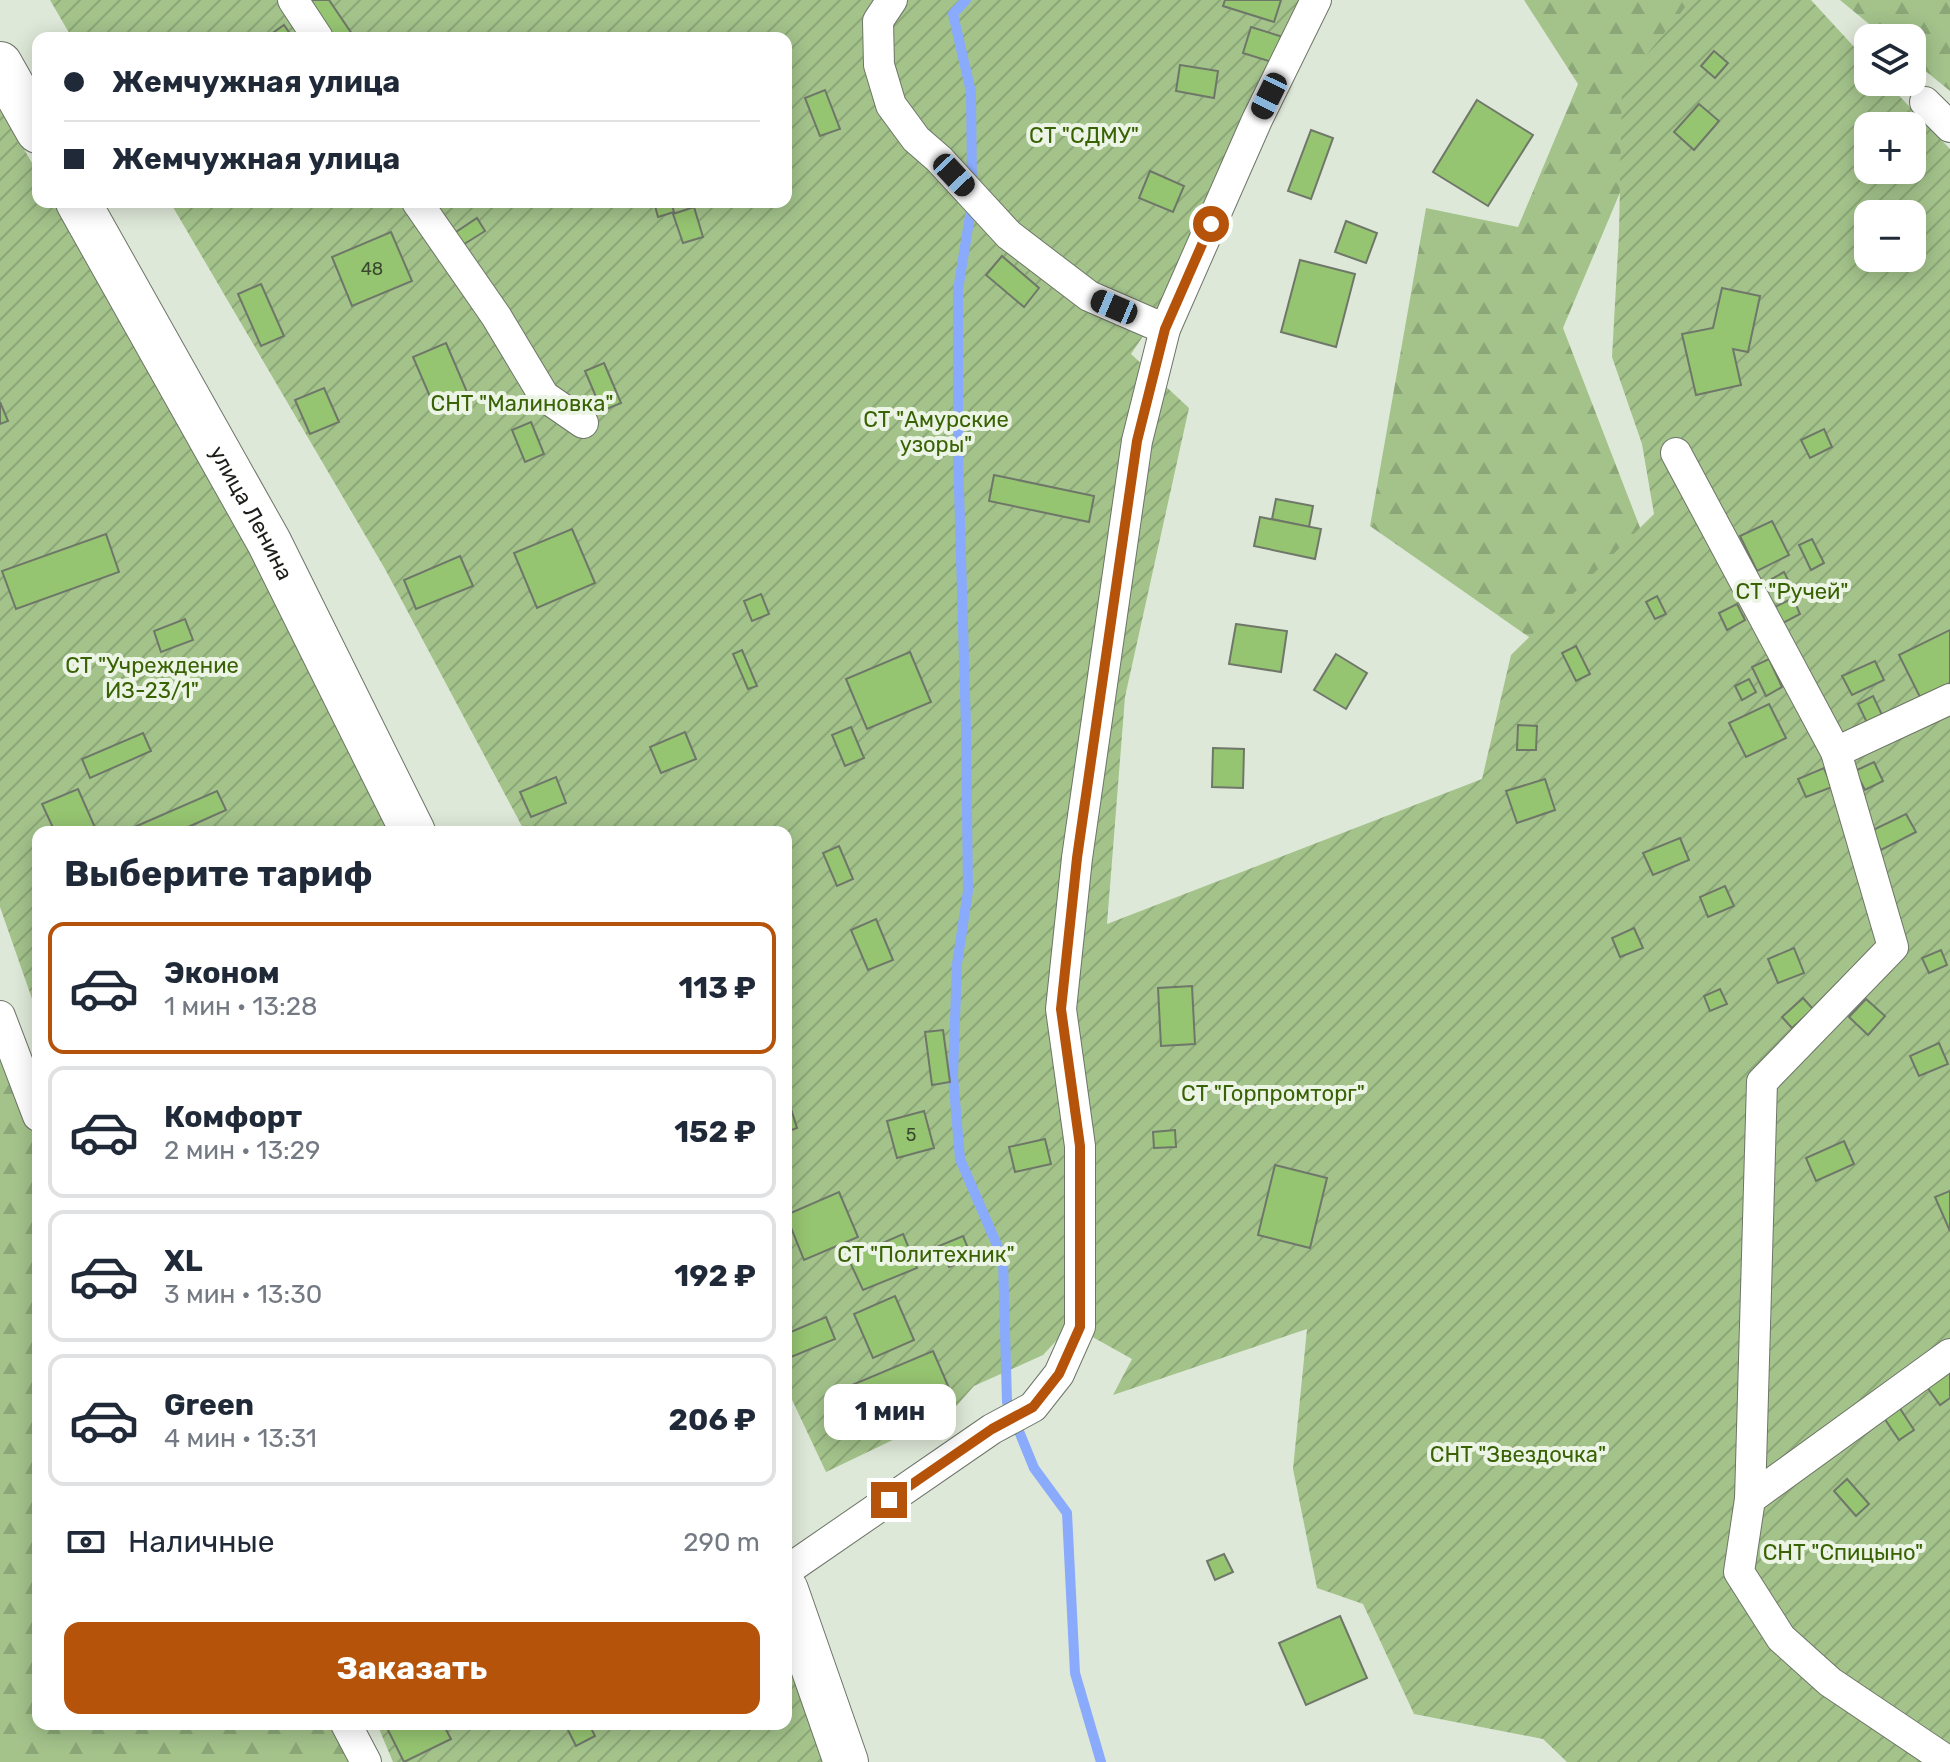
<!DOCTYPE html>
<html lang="ru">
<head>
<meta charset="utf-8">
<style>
	body { margin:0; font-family:Rubik,sans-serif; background:#f2f2f3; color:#1f2937; height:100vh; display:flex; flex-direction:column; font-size:30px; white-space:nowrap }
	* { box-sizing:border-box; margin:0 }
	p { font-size:26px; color:#747a83 }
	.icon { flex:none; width:44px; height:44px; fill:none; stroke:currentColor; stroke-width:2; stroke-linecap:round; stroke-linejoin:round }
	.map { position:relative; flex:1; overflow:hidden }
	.details { position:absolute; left:32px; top:826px; width:760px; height:904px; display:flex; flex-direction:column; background:#fff; border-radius:16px; box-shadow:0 4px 20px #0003 }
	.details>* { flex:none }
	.hud { position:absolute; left:32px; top:32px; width:760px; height:176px; border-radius:16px; box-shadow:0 4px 20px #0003; display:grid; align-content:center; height:176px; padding:0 32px; background:#fff }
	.fabs { position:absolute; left:1854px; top:24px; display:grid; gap:16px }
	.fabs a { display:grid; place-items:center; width:72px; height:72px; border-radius:16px; background:#fff; box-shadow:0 4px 20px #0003; font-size:40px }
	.end { position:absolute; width:36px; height:36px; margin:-18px; border:10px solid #b45309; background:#fff; box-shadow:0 0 0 4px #fff }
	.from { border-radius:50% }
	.bubble { position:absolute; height:56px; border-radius:16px; background:#fff; box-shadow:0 4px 20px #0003; font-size:26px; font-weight:700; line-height:56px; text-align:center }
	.car { position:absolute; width:24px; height:48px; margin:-24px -12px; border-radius:10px; box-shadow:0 0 6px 2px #0007; background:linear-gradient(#222 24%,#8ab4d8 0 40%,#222 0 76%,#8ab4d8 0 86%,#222 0) }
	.hud b { display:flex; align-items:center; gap:28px; height:76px; font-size:30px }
	.hud b+b { border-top:2px solid #e0e1e3 }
	.hud i { width:20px; height:20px; background:#1f2937 }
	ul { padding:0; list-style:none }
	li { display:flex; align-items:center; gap:24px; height:132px; margin:0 16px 12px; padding:0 16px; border:4px solid #e0e1e3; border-radius:16px }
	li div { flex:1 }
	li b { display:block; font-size:30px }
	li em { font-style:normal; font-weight:700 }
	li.on { border-color:#b45309 }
	li>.icon { width:72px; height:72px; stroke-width:1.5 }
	h2 { padding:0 32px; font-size:36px; line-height:96px }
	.pay { display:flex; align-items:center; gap:20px; height:88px; padding:0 32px; font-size:30px }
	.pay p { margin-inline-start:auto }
	.button { display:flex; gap:16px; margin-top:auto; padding:16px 32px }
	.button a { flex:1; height:92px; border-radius:16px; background:#b45309; color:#fff; font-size:32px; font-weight:700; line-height:92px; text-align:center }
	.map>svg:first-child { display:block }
	.forest { fill:url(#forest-firs) }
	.garden { fill:url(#garden-furrows); fill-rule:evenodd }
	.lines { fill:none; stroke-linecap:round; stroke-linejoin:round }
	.stream { stroke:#8aaafc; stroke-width:10 }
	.building { fill:#96c571; stroke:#6f7769; stroke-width:2 }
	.street-casing { stroke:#6d7567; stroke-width:32 }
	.secondary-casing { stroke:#6d7567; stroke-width:46 }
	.street { stroke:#fff; stroke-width:30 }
	.secondary { stroke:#fff; stroke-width:44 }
	.route { stroke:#b45309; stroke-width:10 }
	.labels { text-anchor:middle; stroke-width:8; stroke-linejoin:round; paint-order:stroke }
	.number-label { font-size:18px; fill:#3a482e }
	.park-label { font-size:22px; fill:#396205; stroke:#ecf5e5 }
	.street-label { font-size:22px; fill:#1b1e18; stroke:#ecf5e5 }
</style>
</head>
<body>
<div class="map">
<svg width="1950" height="1762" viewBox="0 0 1950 1762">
	<defs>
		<pattern id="forest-firs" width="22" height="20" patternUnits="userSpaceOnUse" patternTransform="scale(2)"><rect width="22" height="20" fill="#a3c38b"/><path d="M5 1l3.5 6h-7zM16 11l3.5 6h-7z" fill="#8ca777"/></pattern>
		<pattern id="garden-furrows" width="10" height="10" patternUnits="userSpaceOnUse" patternTransform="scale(2)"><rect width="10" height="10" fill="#a3c38b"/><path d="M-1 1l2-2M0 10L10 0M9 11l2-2" fill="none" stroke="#8ca777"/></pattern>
	</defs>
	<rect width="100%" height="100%" fill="#dee8d8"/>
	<g class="forest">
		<path d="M1524 0H1701L1563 328 1656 569 1539 644 1370 526 1426 208 1518 227 1578 84Z"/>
		<path d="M1840 0H1950V91L1912 60V38H1886Z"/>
		<path d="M0 1013 38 1127V1724H336L355 1762H0Z"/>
	</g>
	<g class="garden">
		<path d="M50 0H1307L1214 180 1164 305 1131 354 1189 408 1125 697 1107 924 1482 779 1511 655 1654 514 1642 444 1612 357 1619 232 1622 85 1691 0H1811L1868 62V82H1886L1950 149V1762H1567L1543 1739 1414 1714 1363 1604 1317 1588 1293 1469 1307 1329 1113 1395 1132 1359 1071 1325 1043 1355 974 1386 951 1412 826 1472 786 1387V832H525L385 569 170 202H786V38H72ZM1868 126H1912V170H1868ZM1868 214H1912V258H1868Z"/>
		<path d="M0 109 38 173V202H55L240 516 400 832H38V1016L0 907Z"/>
		<path d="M786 1652 828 1762H393L377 1724H786Z"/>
	</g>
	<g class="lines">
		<g class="stream">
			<path d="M966 0 953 14 971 92 972 183"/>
			<path d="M972 203 958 290V454L966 727 968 891 957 964 953 1076 960 1159 1003 1259 1007 1402 1034 1468 1067 1513 1075 1673 1101 1762"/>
		</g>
	</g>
	<g class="building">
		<path d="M312 0H329L352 34 345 38H324L303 6Z"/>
		<path d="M1225 0H1281L1274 22 1223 6Z"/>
		<path d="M284 25 293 38H267V37Z"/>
		<path d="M1251 27 1283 37 1275 63 1243 53Z"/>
		<path d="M1714 51 1728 63 1715 78 1701 66Z"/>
		<path d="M1180 65 1218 71 1214 98 1176 91Z"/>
		<path d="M825 90 840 129 820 136 805 98Z"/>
		<path d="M1477 100 1533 135 1488 206 1433 172Z"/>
		<path d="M1699 104 1719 121 1694 150 1674 132Z"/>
		<path d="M1311 130 1333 138 1311 199 1288 191Z"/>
		<path d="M1150 171 1184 186 1173 212 1139 198Z"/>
		<path d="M654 202H671L674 212 658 217Z"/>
		<path d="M694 207 703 237 683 243 673 214Z"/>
		<path d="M477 218 485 231 458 248 450 236Z"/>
		<path d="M1346 221 1377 233 1366 263 1335 252Z"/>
		<path d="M391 232 412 281 352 306 332 257Z"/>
		<path d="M1002 256 1039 288 1024 307 986 275Z"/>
		<path d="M1300 260 1355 274 1336 347 1281 332Z"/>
		<path d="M261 284 284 336 261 346 238 294Z"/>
		<path d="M1722 288 1760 296 1748 352 1733 349 1741 385 1696 395 1682 334 1713 328Z"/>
		<path d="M446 343 467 392 434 406 413 357Z"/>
		<path d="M604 363 621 403 602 411 585 371Z"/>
		<path d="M324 388 339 422 310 434 295 400Z"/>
		<path d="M0 402 8 421 0 424Z"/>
		<path d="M531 422 544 454 525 462 512 430Z"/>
		<path d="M1824 429 1832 447 1810 458 1801 440Z"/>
		<path d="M994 475 1094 496 1089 522 989 501Z"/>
		<path d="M1276 499 1313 506 1309 527 1272 519Z"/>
		<path d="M1260 517 1321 529 1315 559 1254 546Z"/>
		<path d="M1772 521 1789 555 1757 571 1740 536Z"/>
		<path d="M572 529 595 583 537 608 514 553Z"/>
		<path d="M106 534 119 572 16 609 2 571Z"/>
		<path d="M1812 539 1824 563 1811 570 1799 545Z"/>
		<path d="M460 556 473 586 416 609 404 580Z"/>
		<path d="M1784 572 1793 590 1781 596 1772 579Z"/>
		<path d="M761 594 769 614 752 621 744 601Z"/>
		<path d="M1657 596 1666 614 1655 619 1646 602Z"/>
		<path d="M1793 598 1800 614 1783 623 1775 607Z"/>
		<path d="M1737 604 1745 620 1727 630 1719 613Z"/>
		<path d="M185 619 193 640 161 652 154 631Z"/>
		<path d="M1236 624 1287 631 1281 672 1229 664Z"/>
		<path d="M1950 630V683L1920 697 1899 655Z"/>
		<path d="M1576 646 1590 674 1576 681 1562 653Z"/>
		<path d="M742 650 757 686 748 689 733 654Z"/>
		<path d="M910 652 931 702 867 729 846 679Z"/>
		<path d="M1336 654 1367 673 1346 709 1314 690Z"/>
		<path d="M1769 659 1782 687 1766 696 1752 667Z"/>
		<path d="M1875 661 1884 680 1852 695 1842 676Z"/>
		<path d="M1749 679 1756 692 1742 700 1735 686Z"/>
		<path d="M1873 696 1884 719 1869 727 1858 704Z"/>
		<path d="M1769 704 1786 738 1746 757 1729 723Z"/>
		<path d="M1518 725 1537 726 1536 750H1517Z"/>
		<path d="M851 727 864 758 845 766 832 735Z"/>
		<path d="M685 732 696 759 661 773 650 747Z"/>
		<path d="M143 733 151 751 90 778 82 759Z"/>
		<path d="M1213 748 1244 749 1243 788 1212 787Z"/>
		<path d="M1874 762 1883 781 1865 790 1855 771Z"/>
		<path d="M1824 768 1832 787 1806 797 1798 779Z"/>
		<path d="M556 777 566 803 531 817 520 792Z"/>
		<path d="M1545 779 1555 810 1517 823 1506 791Z"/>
		<path d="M78 789 97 832H55L42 804Z"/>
		<path d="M217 791 226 810 177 832H123Z"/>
		<path d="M1906 814 1916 832 1881 850 1871 831Z"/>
		<path d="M1680 838 1689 860 1653 875 1643 853Z"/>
		<path d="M839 846 853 879 837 886 823 853Z"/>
		<path d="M1725 886 1734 906 1708 917 1700 897Z"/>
		<path d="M876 919 893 960 868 970 851 930Z"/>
		<path d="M1634 928 1643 948 1620 957 1612 938Z"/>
		<path d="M1794 948 1804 973 1778 983 1768 959Z"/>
		<path d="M1941 950 1947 965 1929 973 1922 958Z"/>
		<path d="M1192 986 1195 1044 1161 1046 1158 988Z"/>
		<path d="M1720 989 1727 1004 1710 1011 1704 996Z"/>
		<path d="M1803 998 1813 1009 1792 1028 1782 1017Z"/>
		<path d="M1866 999 1885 1016 1868 1035 1849 1017Z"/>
		<path d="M943 1030 950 1082 932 1085 925 1032Z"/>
		<path d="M1939 1043 1948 1064 1919 1076 1910 1056Z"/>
		<path d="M786 1093 797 1128 786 1132Z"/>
		<path d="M924 1111 934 1148 897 1158 887 1121Z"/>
		<path d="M1175 1130 1176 1147 1154 1148 1153 1132Z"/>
		<path d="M1045 1139 1051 1164 1015 1172 1009 1147Z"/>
		<path d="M1844 1141 1854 1164 1816 1181 1806 1158Z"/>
		<path d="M1275 1165 1327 1178 1310 1248 1258 1235Z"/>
		<path d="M1950 1191V1231L1935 1197Z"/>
		<path d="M839 1192 858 1237 804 1260 786 1215Z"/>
		<path d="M903 1234 917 1268 863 1290 848 1258Z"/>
		<path d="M963 1236 972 1258 949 1267 939 1246Z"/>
		<path d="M895 1296 914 1340 873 1358 854 1314Z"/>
		<path d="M826 1317 835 1339 786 1359V1334Z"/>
		<path d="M933 1351 955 1402 874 1436 852 1385Z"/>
		<path d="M1950 1372V1398L1940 1405 1927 1387Z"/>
		<path d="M1897 1404 1914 1430 1899 1440 1882 1415Z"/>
		<path d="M1847 1479 1869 1504 1856 1516 1834 1491Z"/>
		<path d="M1224 1554 1233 1572 1215 1580 1207 1561Z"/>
		<path d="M1340 1616 1367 1678 1306 1705 1279 1643Z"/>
		<path d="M385 1724H443L451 1739 404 1762Z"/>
		<path d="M565 1724H589L595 1736 576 1746Z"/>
	</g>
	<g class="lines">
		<g class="street-casing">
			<g id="street">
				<path d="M293 0 318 38"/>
				<path d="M892 0 878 21 879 65 891 105 916 139 939 159 1009 235 1089 296 1165 329"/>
				<path d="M1925 102 1950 127"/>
				<path d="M417 202 496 316 544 396 583 423"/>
				<path d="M1676 453 1836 752 1893 947 1762 1082 1750 1499 1739 1572 1781 1638 1830 1682 1949 1762"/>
				<path d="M1836 752 1950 699"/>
				<path d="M0 1016 38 1116"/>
				<path d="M1750 1499 1950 1354"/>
				<path d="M786 1571 992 1429 1033 1407 1059 1374 1080 1327V1146L1061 1009 1077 858 1137 441 1165 329 1257 120 1316 0"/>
				<path d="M346 1724 366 1762"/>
			</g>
		</g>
		<g class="secondary-casing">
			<g id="secondary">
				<path d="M0 64 38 131"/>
				<path id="s1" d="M78 202 269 542 413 832"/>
				<path d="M786 1590 846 1762"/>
			</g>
		</g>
		<use href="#street" class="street"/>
		<use href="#secondary" class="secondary"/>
	</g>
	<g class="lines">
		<path class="route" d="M889 1500 992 1429 1033 1407 1059 1374 1080 1327V1146L1061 1009 1077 858 1137 441 1165 329 1211 224"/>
	</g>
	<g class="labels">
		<g class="number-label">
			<text x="372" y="275">48</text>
			<text x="911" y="1141">5</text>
		</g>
		<g class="park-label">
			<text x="1084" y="143">СТ "СДМУ"</text>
			<text x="522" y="411">СНТ "Малиновка"</text>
			<text x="936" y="427">СТ "Амурские<tspan x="936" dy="25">узоры"</tspan></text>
			<text x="1792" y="599">СТ "Ручей"</text>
			<text x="152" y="673">СТ "Учреждение<tspan x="152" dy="25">ИЗ-23/1"</tspan></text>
			<text x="1273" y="1101">СТ "Горпромторг"</text>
			<text x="926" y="1262">СТ "Политехник"</text>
			<text x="1518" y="1462">СНТ "Звездочка"</text>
			<text x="1843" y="1560">СНТ "Спицыно"</text>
		</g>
		<g class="street-label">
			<text dy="8" stroke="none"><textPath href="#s1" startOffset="356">улица Ленина</textPath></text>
		</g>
	</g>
</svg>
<div class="fabs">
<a><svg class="icon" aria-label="layers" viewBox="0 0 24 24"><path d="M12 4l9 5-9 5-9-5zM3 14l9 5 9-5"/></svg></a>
<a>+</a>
<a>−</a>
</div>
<i class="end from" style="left:1211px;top:224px"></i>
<i class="end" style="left:889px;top:1500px"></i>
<div class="bubble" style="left:824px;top:1384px;width:132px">1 мин</div>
<i class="car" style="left:1269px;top:96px;rotate:206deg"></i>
<i class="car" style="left:954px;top:175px;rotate:137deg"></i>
<i class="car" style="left:1114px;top:307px;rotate:293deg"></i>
<div class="hud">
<b><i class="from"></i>Жемчужная улица</b>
<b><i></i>Жемчужная улица</b>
</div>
<section class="details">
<h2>Выберите тариф</h2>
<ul>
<li class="on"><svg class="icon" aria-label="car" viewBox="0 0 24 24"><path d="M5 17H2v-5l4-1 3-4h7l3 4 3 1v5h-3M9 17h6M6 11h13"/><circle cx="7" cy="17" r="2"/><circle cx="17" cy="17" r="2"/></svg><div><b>Эконом</b><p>1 мин · 13:28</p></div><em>113 ₽</em></li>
<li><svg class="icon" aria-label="car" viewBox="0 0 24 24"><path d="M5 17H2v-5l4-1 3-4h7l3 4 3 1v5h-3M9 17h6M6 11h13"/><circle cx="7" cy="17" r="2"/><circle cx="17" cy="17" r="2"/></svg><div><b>Комфорт</b><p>2 мин · 13:29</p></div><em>152 ₽</em></li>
<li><svg class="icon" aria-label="car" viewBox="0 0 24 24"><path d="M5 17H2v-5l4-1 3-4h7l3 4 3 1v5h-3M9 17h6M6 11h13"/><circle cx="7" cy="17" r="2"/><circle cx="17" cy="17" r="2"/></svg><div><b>XL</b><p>3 мин · 13:30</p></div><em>192 ₽</em></li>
<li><svg class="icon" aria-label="car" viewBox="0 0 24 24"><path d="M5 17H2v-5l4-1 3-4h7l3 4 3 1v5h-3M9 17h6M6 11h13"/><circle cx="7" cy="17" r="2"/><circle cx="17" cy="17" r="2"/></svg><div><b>Green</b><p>4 мин · 13:31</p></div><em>206 ₽</em></li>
</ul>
<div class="pay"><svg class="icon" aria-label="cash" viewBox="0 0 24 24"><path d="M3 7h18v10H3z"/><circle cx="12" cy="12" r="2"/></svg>Наличные<p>290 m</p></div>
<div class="button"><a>Заказать</a></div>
</section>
</div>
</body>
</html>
